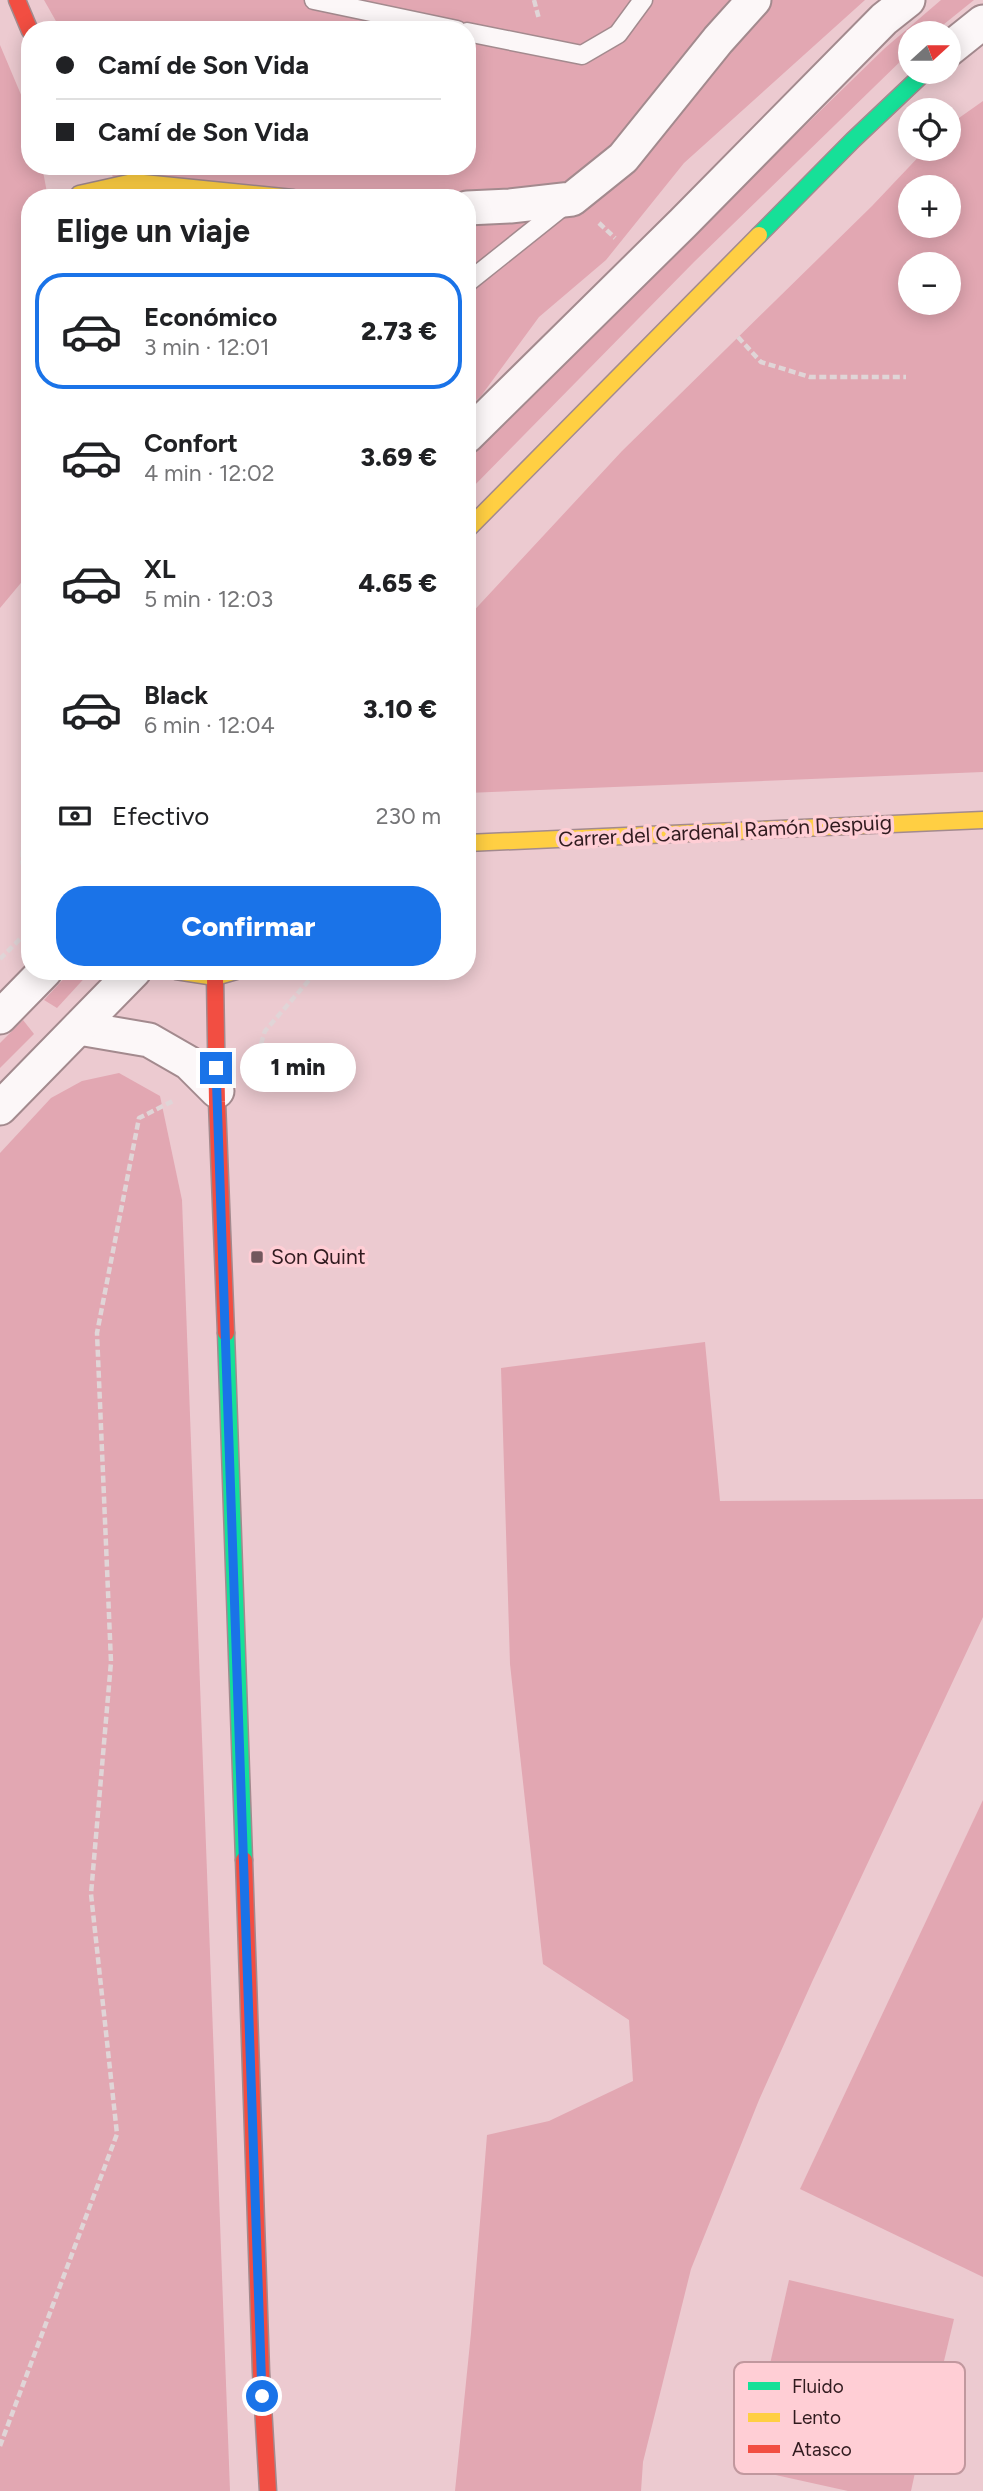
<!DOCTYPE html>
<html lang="es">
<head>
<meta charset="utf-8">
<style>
	body { margin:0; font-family:Figtree,sans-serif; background:#f6f6f6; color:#202124; height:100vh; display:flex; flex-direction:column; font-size:26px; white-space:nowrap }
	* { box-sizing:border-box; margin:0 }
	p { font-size:23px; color:#757577 }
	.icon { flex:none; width:38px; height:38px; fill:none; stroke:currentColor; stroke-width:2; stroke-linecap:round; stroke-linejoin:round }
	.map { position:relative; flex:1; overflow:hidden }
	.panel { position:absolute; left:21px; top:189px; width:455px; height:791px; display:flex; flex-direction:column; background:#fff; border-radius:28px; box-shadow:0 4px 18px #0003 }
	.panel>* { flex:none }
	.guide { position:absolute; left:21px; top:21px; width:455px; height:154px; border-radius:28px; box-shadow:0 4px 18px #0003; display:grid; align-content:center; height:154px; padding:0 35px; background:#fff }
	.needle { width:46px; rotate:69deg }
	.fabs { position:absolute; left:898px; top:21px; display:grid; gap:14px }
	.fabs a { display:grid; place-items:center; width:63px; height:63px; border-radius:50%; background:#fff; box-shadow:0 4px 18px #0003; font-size:35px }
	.end { position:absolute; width:32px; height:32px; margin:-16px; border:9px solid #1a73e8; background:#fff; box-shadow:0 0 0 4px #fff }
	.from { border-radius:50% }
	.bubble { position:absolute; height:49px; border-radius:24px; background:#fff; box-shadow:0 4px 18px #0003; font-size:23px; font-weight:800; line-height:49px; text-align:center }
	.guide b { display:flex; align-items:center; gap:24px; height:66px; font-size:26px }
	.guide b+b { border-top:2px solid #e0e0e0 }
	.guide i { width:18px; height:18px; background:#202124 }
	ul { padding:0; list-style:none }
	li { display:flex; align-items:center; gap:21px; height:116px; margin:0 14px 10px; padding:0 21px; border:4px solid transparent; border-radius:28px }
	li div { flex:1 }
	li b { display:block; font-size:26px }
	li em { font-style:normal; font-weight:800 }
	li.selected { border-color:#1a73e8 }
	li>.icon { width:63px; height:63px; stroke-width:1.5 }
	h2 { padding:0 35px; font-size:32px; line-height:84px }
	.pay { display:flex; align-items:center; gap:18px; height:77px; padding:0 35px; font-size:26px }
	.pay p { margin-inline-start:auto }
	.button { display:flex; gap:14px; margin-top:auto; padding:14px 35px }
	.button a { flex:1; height:80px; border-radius:28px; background:#1a73e8; color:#fff; font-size:28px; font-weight:800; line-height:80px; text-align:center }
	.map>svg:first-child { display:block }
	.green { fill:#e2a7b2; fill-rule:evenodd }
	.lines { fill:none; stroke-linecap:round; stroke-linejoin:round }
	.lane-casing { stroke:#a38a8e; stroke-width:21 }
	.street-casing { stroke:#a38a8e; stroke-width:37 }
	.fast-casing { stroke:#a38a8e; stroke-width:19 }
	.slow-casing { stroke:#a38a8e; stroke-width:19 }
	.jam-casing { stroke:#a38a8e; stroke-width:19 }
	.path { stroke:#e0d5d7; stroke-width:4.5; stroke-dasharray:7 3.5; stroke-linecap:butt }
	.lane { stroke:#fcf7f8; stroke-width:18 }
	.street { stroke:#fcf7f8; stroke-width:33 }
	.fast { stroke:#16e098; stroke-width:16 }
	.slow { stroke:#ffcf43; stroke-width:16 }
	.jam { stroke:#f24e42; stroke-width:16 }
	.route { stroke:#1a73e8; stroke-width:9 }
	.poi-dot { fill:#72585d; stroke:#ffced5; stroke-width:2.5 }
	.labels { text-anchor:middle; stroke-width:7; stroke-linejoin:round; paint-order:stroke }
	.street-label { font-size:21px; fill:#311b1f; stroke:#ffced5 }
	.poi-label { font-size:21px; fill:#311b1f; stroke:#ffced5; text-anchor:start }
	.key { fill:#ffced5; stroke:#c1989e; stroke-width:2 }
	.key-label { font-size:19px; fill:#311b1f }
</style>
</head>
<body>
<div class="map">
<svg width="983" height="2491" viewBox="0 0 983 2491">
	<rect width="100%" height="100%" fill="#eccad0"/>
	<g class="green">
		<path d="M44 0H865L684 163 606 260 539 317 481 396 467 408V198H120L109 166H467V30H61Z"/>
		<path d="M941 0H974L933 33H910V52L694 262 467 493V460L679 248 885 48Z"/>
		<path d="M0 45 30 116V166H42L48 198H30V572L0 608Z"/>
		<path d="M983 101V772L467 793V618L622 451 872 206 926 149H948L949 125ZM910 187H948V226H910ZM910 264H948V303H910Z"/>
		<path d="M71 971H91L57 1008 44 1000Z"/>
		<path d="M23 1020 34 1034 0 1068V1043Z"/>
		<path d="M119 1073 160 1096 182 1200 230 2491H0V1153L51 1098 82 1081Z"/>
		<path d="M705 1342 720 1501 983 1499V1617L812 1982 759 2100 691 2269 643 2462 641 2491H455L471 2333 487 2135 549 2121 633 2081 629 2020 543 1964 510 1664 501 1368Z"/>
		<path d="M983 1800V2277L800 2189Z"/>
		<path d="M789 2280 954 2319 934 2403 770 2364Z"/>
		<path d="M766 2387 926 2422 911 2491H848L748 2469Z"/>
	</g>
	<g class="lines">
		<g class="lane-casing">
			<g id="lane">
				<path d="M314 0 457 30"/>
				<path d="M467 32 582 55 618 34 643 0"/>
				<path d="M467 283 566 204"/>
			</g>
		</g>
		<g class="street-casing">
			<g id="street">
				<path d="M948 50 983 22"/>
				<path d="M467 208 510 206 572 199 623 158 718 40 754 0"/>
				<path d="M467 436 683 223 884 19 908 0"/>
				<path d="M0 1017 45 971"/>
				<path d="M79 1028 149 1040 189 1063 217 1091"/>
				<path d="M0 1108 134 971"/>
			</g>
		</g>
		<g class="fast-casing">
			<g id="fast">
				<path d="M759 235 853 140 925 72"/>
				<path d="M226 1333 244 1860"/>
			</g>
		</g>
		<g class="slow-casing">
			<g id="slow">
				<path d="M79 194 133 182 293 198"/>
				<path d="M467 530 759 235"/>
				<path d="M467 843 983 820"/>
				<path d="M176 971 215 977 236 971"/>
			</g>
		</g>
		<g class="jam-casing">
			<g id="jam">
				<path d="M17 0 30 31"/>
				<path d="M215 977 217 1102 226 1333"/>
				<path d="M244 1860 261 2372 268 2491"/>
			</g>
		</g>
		<g class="path">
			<path d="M534 0 539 19"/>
			<path d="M599 223 615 238"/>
			<path d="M738 337 761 362 810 377H906"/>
			<path d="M30 788 26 799 22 861 30 893"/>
			<path d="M0 959 30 929"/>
			<path d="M258 1054 265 1031 317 971"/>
			<path d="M0 2446 117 2134 91 1894 111 1662 97 1333 139 1118 175 1100"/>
		</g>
		<use href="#lane" class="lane"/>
		<use href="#street" class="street"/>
		<use href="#fast" class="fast"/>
		<use href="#slow" class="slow"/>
		<use href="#jam" class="jam"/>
	</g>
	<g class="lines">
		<path class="route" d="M216 1068 262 2396"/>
	</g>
	<rect class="poi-dot" x="250" y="1250" width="14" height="14" rx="3.5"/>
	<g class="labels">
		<g class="street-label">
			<text transform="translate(725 831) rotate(-3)" y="7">Carrer del Cardenal Ramón Despuig</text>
		</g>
		<g class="poi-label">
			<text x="271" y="1264">Son Quint</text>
		</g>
	</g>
	<rect x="734" y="2362" width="231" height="112" rx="10" class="key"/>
	<rect x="748" y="2382" width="32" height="8" fill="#16e098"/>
	<rect x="748" y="2413" width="32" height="9" fill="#ffcf43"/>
	<rect x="748" y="2445" width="32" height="8" fill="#f24e42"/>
	<g class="key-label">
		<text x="792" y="2393">Fluido</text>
		<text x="792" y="2424">Lento</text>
		<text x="792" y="2456">Atasco</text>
	</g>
</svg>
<div class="fabs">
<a><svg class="needle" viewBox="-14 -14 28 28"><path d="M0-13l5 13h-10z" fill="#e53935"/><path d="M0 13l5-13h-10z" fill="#757577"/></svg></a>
<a><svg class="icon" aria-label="locate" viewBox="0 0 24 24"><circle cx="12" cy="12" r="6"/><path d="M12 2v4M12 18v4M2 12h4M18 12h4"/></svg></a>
<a>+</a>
<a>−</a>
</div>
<i class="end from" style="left:262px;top:2396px"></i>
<i class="end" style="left:216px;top:1068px"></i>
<div class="bubble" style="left:240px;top:1043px;width:116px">1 min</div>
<div class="guide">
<b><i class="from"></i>Camí de Son Vida</b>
<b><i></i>Camí de Son Vida</b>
</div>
<section class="panel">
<h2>Elige un viaje</h2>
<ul>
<li class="selected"><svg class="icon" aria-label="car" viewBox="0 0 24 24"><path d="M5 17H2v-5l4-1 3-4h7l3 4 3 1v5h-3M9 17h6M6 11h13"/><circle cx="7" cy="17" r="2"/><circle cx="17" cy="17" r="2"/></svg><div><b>Económico</b><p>3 min · 12:01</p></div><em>2.73 €</em></li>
<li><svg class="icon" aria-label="car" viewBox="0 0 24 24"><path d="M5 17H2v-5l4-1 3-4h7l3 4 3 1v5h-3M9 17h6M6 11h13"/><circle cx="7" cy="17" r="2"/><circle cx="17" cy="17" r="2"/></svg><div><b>Confort</b><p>4 min · 12:02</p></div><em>3.69 €</em></li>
<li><svg class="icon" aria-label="car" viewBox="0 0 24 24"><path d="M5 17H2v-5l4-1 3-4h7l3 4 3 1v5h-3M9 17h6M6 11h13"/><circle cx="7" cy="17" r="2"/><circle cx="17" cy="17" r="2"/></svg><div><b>XL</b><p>5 min · 12:03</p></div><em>4.65 €</em></li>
<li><svg class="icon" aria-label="car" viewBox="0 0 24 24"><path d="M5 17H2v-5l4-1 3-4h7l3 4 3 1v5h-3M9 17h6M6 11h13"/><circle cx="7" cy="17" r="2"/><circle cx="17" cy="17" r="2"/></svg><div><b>Black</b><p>6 min · 12:04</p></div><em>3.10 €</em></li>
</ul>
<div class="pay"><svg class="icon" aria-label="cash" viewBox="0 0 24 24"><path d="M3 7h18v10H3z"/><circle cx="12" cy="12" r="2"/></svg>Efectivo<p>230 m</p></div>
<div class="button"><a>Confirmar</a></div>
</section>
</div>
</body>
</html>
